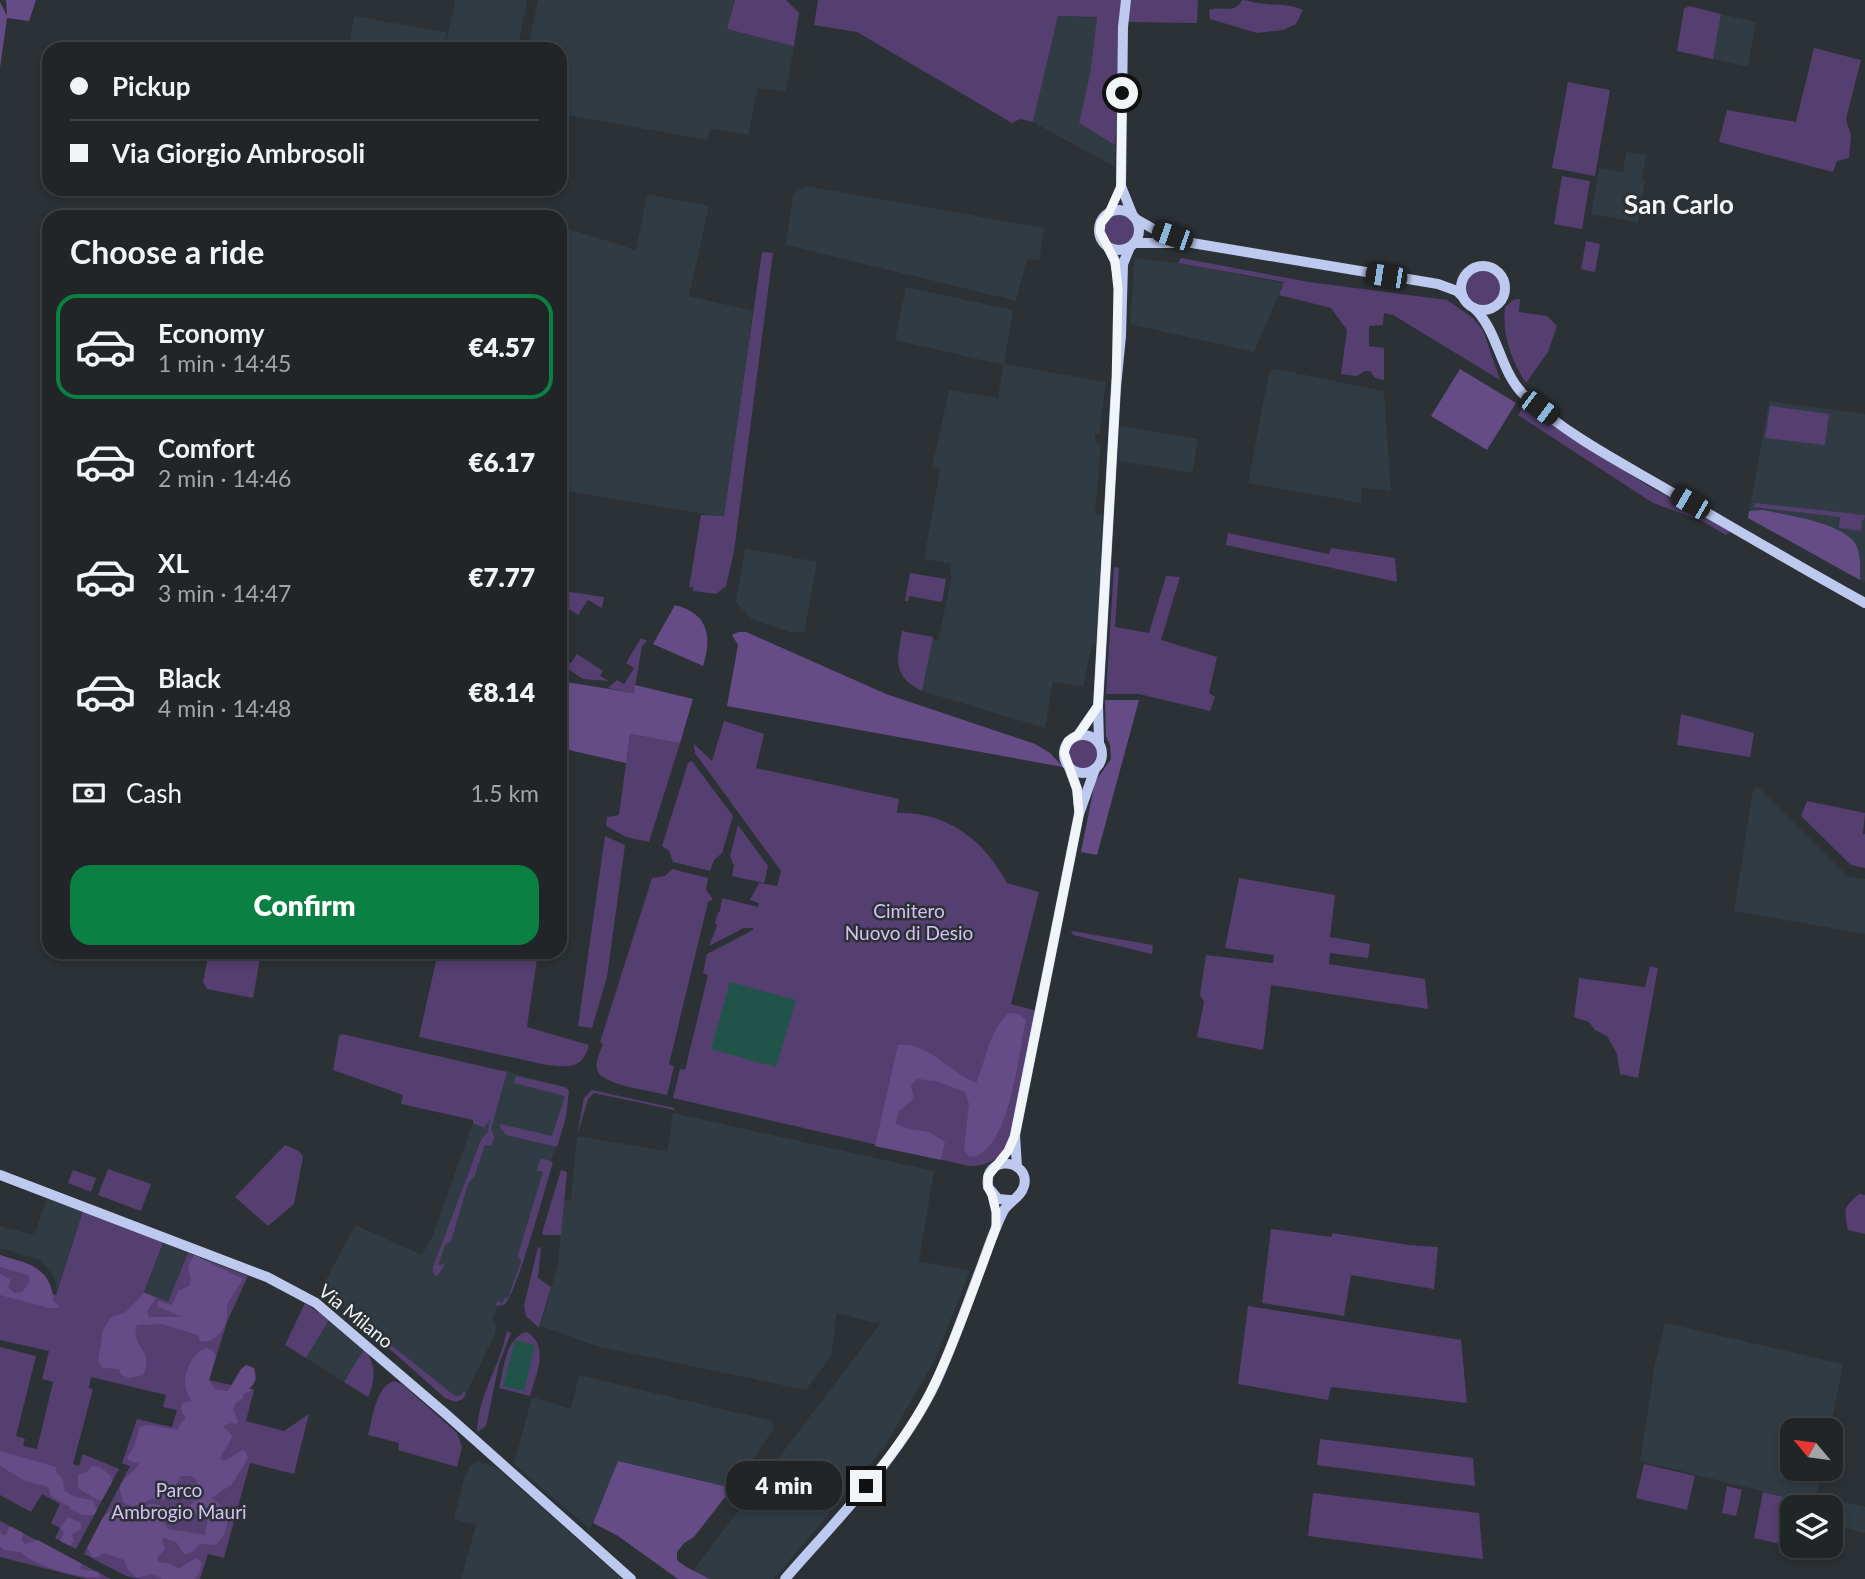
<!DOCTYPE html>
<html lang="en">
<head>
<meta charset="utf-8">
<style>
	body { margin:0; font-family:Lato,sans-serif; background:#2d3134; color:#f1f3f6; height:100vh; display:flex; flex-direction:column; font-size:26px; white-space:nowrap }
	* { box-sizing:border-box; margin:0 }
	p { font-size:23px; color:#a2a5a8 }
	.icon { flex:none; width:38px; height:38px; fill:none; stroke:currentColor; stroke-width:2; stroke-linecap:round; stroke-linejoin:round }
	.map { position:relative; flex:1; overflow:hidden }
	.sheet { position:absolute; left:42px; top:210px; width:525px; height:749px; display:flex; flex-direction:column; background:#212528; border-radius:21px; box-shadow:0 4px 10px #0003,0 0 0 2px #3e4245 }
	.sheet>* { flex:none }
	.banner { position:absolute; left:42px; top:42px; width:525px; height:154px; border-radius:21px; box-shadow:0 4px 10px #0003,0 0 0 2px #3e4245; display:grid; align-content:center; height:154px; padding:0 28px; background:#212528 }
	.needle { width:46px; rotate:299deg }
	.fabs { position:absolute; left:1780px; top:1418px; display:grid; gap:14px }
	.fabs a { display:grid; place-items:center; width:63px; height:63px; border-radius:14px; background:#212528; box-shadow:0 4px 10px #0003,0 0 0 2px #3e4245; font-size:35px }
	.end { position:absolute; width:32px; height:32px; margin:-16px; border:9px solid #f2f5f8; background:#111; box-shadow:0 0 0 4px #111 }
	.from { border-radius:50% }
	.bubble { position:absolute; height:49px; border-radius:21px; background:#212528; box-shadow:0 4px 10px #0003,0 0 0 2px #3e4245; font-size:23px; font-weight:800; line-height:49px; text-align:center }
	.car { position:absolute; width:21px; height:42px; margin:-21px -10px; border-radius:9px; box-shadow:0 0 5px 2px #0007; background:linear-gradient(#222 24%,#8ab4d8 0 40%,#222 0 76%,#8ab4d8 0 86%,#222 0) }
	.banner b { display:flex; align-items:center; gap:24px; height:66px; font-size:26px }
	.banner b+b { border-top:2px solid #3e4245 }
	.banner i { width:18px; height:18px; background:#f1f3f6 }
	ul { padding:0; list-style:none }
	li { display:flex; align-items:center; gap:21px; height:105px; margin:0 14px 10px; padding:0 14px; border:4px solid transparent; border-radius:21px }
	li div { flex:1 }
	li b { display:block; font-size:26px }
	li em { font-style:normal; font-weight:800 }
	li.active { border-color:#0b8043 }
	li>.icon { width:63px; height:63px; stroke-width:1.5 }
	h2 { padding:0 28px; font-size:32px; line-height:84px }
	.pay { display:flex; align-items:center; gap:18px; height:77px; padding:0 28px; font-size:26px }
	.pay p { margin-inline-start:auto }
	.button { display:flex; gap:14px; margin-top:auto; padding:14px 28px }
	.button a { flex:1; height:80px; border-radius:21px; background:#0b8043; color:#fff; font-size:28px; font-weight:800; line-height:80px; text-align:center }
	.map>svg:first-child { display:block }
	.built { fill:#303b43 }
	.green { fill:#543f70 }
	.forest { fill:#654c87 }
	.water { fill:#205449 }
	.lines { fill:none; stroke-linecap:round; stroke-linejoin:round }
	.major { stroke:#bdc9ee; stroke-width:10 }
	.route { stroke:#f2f5f8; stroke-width:9 }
	.labels { text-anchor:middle; stroke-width:5; stroke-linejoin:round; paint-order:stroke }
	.park-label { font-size:19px; fill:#d5c1f6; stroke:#2c3135 }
	.street-label { font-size:19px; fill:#f2f5f8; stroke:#2c3135 }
	.district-label { font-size:26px; font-weight:bold; fill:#f2f5f8; stroke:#2c3135 }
</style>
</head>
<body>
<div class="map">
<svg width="1865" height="1579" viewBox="0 0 1865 1579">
	<rect width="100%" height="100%" fill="#2c3135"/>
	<g class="built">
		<path d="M455 0H527L518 49H445Z"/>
		<path d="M538 0H735L727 29 794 46 786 92 758 88 748 135 710 129 708 140 560 114V49H528Z"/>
		<path d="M1721 14 1756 22 1748 67 1713 59Z"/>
		<path d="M354 16 446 32 443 49H349Z"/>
		<path d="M1058 16 1097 18 1090 74 1079 123 1115 145V167L1033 122Z"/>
		<path d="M1626 152 1646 155 1642 180H1645L1638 223 1591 214 1599 168 1623 172Z"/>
		<path d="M806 186 1045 228 1039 260 1027 259 1016 301 786 245 793 194Z"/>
		<path d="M647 194 709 206 689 296 753 311 724 517 560 490V226L636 250Z"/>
		<path d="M1135 258 1178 263 1284 283 1254 352 1130 324Z"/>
		<path d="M906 287 1013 310 1004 364 1106 382 1099 434H1095V442L1101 444 1095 514 1102 515 1097 644H1092L1083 687 1053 682 1045 728 922 691 932 639 938 640 952 576 950 575 951 564 924 559 940 469 932 467 949 390 998 398 1003 365 895 340Z"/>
		<path d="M1276 369 1384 391 1391 491 1362 488 1361 503 1248 483 1269 373Z"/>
		<path d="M1769 401 1865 414V582L1748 518Z"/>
		<path d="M1120 426 1198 439 1192 473 1118 461Z"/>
		<path d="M745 548 817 562 804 633 790 632 751 619 736 602Z"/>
		<path d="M1758 787 1847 876 1865 879V934L1734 911 1753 790Z"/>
		<path d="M502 1070 568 1088 567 1110 509 1299 504 1305 498 1306 493 1318 496 1327 495 1334 465 1396 456 1402 445 1398 329 1295 326 1280 355 1225 422 1255 432 1237 473 1123 484 1128Z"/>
		<path d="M673 1113 934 1171 919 1261 970 1271 934 1362 883 1449 774 1579H709L694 1569 880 1324 837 1313 831 1356 806 1390 596 1346 541 1326 558 1263 564 1200H571L577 1136 667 1151Z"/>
		<path d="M47 1199 83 1211 57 1291 54 1277 41 1260 0 1248V1226L34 1235Z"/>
		<path d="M164 1243 188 1253 168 1303 144 1293Z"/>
		<path d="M329 1320 364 1349 344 1382 306 1358Z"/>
		<path d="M1665 1323 1843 1364 1830 1430H1792V1468H1822L1815 1504 1640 1461 1655 1364Z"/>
		<path d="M579 1375 772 1421 774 1429 732 1488 618 1461 590 1529 514 1464 532 1397 571 1409Z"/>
		<path d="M478 1461 496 1467 622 1579H461L476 1525 454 1519 464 1478 470 1466Z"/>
		<path d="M1836 1500 1865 1507V1533L1831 1525V1502Z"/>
	</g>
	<g class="green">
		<path d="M735 0H786L799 13 794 46 727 29Z"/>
		<path d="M818 0H1122L1115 145 1079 123 1090 74 1097 17 1058 16 1033 122 1020 119 1012 123 857 32 814 25Z"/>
		<path d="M1131 0H1198L1197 23 1128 22Z"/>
		<path d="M1242 0C1249 0 1253 3 1259 3 1274 6 1289 3 1303 10L1296 24 1283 30 1257 33 1210 19 1209 10C1223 5 1234 15 1242 0Z"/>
		<path d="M1689 6 1721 14 1713 59 1677 51 1684 9Z"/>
		<path d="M1814 48 1861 60 1846 119 1851 136 1849 158 1837 161 1833 172 1719 142 1727 110 1796 122Z"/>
		<path d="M1568 82 1610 90 1595 176 1552 168Z"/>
		<path d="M1562 176 1590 181 1582 229 1554 224Z"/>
		<circle cx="1119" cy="230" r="15"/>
		<path d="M1586 241 1600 244 1595 272 1581 269Z"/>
		<path d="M762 252 773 253 734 551 726 586 716 594 693 591V587L689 588 701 515 724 516Z"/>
		<path d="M1181 258 1309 282 1447 300 1473 318 1483 330 1500 380 1393 315 1384 313 1383 325 1369 326V346L1384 348V380L1375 378 1370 371H1365L1357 376 1341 374 1347 330 1331 308 1279 295 1284 282 1178 263Z"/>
		<circle cx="1483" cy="288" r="19"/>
		<path d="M1520 299 1519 312 1547 316 1557 326 1548 352 1526 383C1511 360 1502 335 1505 307L1513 300Z"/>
		<path d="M1525 404 1593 452 1657 491 1733 529 1726 535 1702 521 1653 503 1518 415Z"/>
		<path d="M1770 406 1829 414 1825 445 1765 438Z"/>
		<path d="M1755 503 1865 515 1864 520H1862L1861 531 1839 528 1840 517 1754 507Z"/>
		<path d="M1228 533 1329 554 1331 548 1395 558 1397 582 1226 545Z"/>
		<path d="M1114 567 1119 568 1115 627 1149 633 1166 576 1180 577 1161 640 1217 657 1209 693 1215 697 1210 711 1139 694H1106Z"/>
		<path d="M910 573 946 579 942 602 909 596 908 601H905Z"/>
		<path d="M564 591 604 597 602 608 588 600 578 615 560 604V598Z"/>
		<path d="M902 631 933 637 922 691C892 676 897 660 902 631Z"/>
		<path d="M641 638 647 641 642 646 634 693 608 688 617 680 624 684 634 668 626 663Z"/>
		<path d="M577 654 603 671 600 676 609 681 583 679 560 664V660L571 663Z"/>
		<path d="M1681 714 1754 733 1750 757 1677 745Z"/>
		<path d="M724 721 764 734 756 768 899 799 897 813C947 811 985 841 1007 883L1039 892 1011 1004 1037 1011 1010 1139C1003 1158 989 1166 969 1166L673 1098 680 1069 685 1070 708 975 703 973 707 954 753 930V928H744L709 946 717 926 715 923 718 913 720 911 722 898 758 907 759 903 750 900 759 883 777 886 781 871 695 753 694 744 712 761Z"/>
		<path d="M630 734 680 743 649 842 626 837 606 826 607 817 619 815Z"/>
		<circle cx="1083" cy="754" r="15"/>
		<path d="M692 761 733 816 722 853 714 860 710 871 673 862 669 851 662 846 688 763Z"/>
		<path d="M1807 801 1865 813 1863 834H1865V868L1851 865 1801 816Z"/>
		<path d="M738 825 768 866 764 883 732 876 734 866 730 856Z"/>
		<path d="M605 836 625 845 607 977 592 1028 578 1026Z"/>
		<path d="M672 869 708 878 706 890 713 899 708 902 669 1064 674 1066 667 1095C652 1091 604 1085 598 1072 594 1064 600 1052 603 1044L600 1042 652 878 665 876Z"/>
		<path d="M1239 878 1335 895 1330 937 1370 944 1368 958 1330 953 1329 964 1425 979 1428 1009 1271 985 1263 1050 1197 1037 1204 1002 1200 995 1206 955 1273 963 1274 955 1225 948Z"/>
		<path d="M1066 930 1153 945 1152 954 1073 935 1071 931Z"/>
		<path d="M209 952H261L253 998 207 989 203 982Z"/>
		<path d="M438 952H538L527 1027 589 1045C582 1070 568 1067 547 1065L419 1037Z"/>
		<path d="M1650 966 1658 968 1638 1078 1620 1074 1617 1054 1607 1036 1595 1030 1589 1022 1574 1017 1579 978 1645 987Z"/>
		<path d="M342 1034 507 1072 491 1129 494 1137 492 1146 485 1145 475 1175 468 1184 451 1241 445 1245 438 1265 445 1264 437 1277 433 1273V1267L481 1140 488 1131 490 1119 484 1128 473 1123V1120L401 1104 403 1095 333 1070 339 1036Z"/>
		<path d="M516 1076 565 1087 569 1091 566 1117 557 1147 506 1135 501 1129 500 1124 552 1136 565 1096 514 1083Z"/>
		<path d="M592 1090 674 1108V1110L594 1093 588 1099 577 1136 584 1098Z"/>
		<path d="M285 1145 299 1151 303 1157 294 1204 268 1226 235 1197Z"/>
		<path d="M541 1158 553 1162C545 1188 518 1291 504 1305L496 1306 497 1301 502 1303 505 1298H508L521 1261 518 1255 543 1172 537 1170Z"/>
		<path d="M108 1169 151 1184 141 1211 98 1195Z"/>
		<path d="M73 1170 96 1178 91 1192 68 1183Z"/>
		<path d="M561 1170 567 1172 561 1235H543L542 1233Z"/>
		<path d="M1859 1194 1865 1195V1234L1848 1230C1844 1208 1843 1208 1859 1194Z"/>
		<path d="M83 1211 164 1241 144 1292 168 1302 188 1253 248 1276 227 1322 209 1380 254 1390 246 1421 284 1431 309 1414 294 1474 250 1463 224 1558 208 1554 200 1579H140L126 1576 84 1554 130 1466 122 1463 137 1419 172 1427 177 1410 163 1407 166 1395 91 1377 89 1388 93 1389 73 1464 79 1466 83 1454 119 1469 76 1549 55 1538 60 1528 51 1523 60 1504 42 1494 31 1512 0 1495V1347L36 1356 16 1436 25 1439 23 1446 37 1449 53 1382 42 1379 49 1351 0 1340V1255C31 1265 40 1262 53 1294L56 1295Z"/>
		<path d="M1271 1229 1332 1237V1233L1409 1245 1438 1247 1434 1289 1351 1275 1344 1316 1262 1303Z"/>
		<path d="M538 1247 541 1248 538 1278 551 1287 539 1328 526 1316 524 1306Z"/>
		<path d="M305 1303 329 1320 306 1358 285 1345Z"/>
		<path d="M1248 1306 1461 1340 1467 1403 1331 1387 1328 1400 1238 1384Z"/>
		<path d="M507 1331 511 1333 499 1364 486 1426 477 1432C478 1395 500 1366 507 1331Z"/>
		<path d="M527 1332C550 1347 536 1374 530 1396L499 1388C504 1369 505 1337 527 1332Z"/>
		<path d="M385 1340 455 1396H460L463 1392 466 1393 463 1399 456 1402 445 1398 383 1343Z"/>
		<path d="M364 1349C376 1362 376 1381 368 1397L344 1382Z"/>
		<path d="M393 1381 402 1384 457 1433 462 1447 457 1467 398 1450 399 1443 368 1435C373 1418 375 1389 393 1381Z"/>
		<path d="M1320 1439 1473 1458 1475 1486 1317 1465Z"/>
		<path d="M1644 1464 1695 1476 1687 1510 1636 1498Z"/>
		<path d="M1727 1486 1742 1490 1736 1516 1722 1513Z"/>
		<path d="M1763 1492 1815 1504V1507H1792V1545H1807L1806 1550 1754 1538Z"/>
		<path d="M1313 1493 1479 1513 1483 1559 1308 1536Z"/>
		<path d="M0 1521 111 1579H87L0 1557Z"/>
	</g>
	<g class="forest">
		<path d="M6 0H36L29 21 7 18 0 68V2L7 16Z"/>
		<path d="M1460 369 1516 403 1487 450 1431 416Z"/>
		<path d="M1763 510C1786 515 1848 523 1857 547 1861 557 1860 570 1860 580L1748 518 1749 511Z"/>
		<path d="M675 605C709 614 712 637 703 666L653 644Z"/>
		<path d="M738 632H746L886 694 1035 744 1050 753 1063 767 727 706 738 645 732 635Z"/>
		<path d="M560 681 634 693 635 685 693 699 680 743 630 734 626 763 560 748Z"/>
		<path d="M1105 700H1139L1097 855 1081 852 1095 782 1111 759 1110 745 1106 736Z"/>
		<path d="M1009 1013 1018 1014 1026 1020C1019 1050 1009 1158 969 1157L964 1149 969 1104 965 1092 936 1081 917 1079 911 1086 914 1098 898 1112 896 1124 909 1129 929 1132 945 1142 941 1160 875 1146 898 1045C929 1042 949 1072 976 1083 987 1059 988 1031 1009 1013Z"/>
		<path d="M0 1255C28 1264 52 1267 53 1301L59 1306 58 1308H49L0 1295V1274L11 1280 8 1287 14 1293 22 1292 30 1282 28 1275 0 1267Z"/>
		<path d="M194 1255 243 1279 226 1306C232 1321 217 1346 200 1341L198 1335 161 1324 137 1325C129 1347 156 1350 143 1375L130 1378 121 1375 119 1369 103 1368 98 1362 103 1330 111 1317 125 1313 144 1293 156 1298 147 1311 149 1317H183L158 1307V1301L172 1305 178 1291 189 1286 191 1279 188 1267Z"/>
		<path d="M206 1348 212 1350 216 1356 209 1380 215 1389 228 1391 241 1369 246 1365 254 1368C257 1377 256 1383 249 1389L254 1390 243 1394V1398L236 1403 233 1409 238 1421 237 1424 231 1423 223 1426 232 1435C231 1445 222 1450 220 1459L225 1461 242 1450 246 1452 248 1458 232 1484 212 1498 228 1512C228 1526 226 1536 215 1545L200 1544 192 1552 185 1555 176 1542 164 1538 162 1540 165 1549 157 1558 158 1562 171 1564 178 1569 196 1558 202 1563 199 1574 194 1579H163L152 1574 137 1578 128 1570 124 1560 104 1553 98 1557H92L87 1548 103 1517 112 1509 125 1511 124 1514 129 1521 134 1522C138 1518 139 1510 143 1507 153 1500 164 1506 169 1515L163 1520 168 1529 205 1535 208 1517 189 1513V1506L198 1498 205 1496 199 1492 196 1479 191 1476H181L171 1494 163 1500 151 1499 132 1507 123 1502C123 1498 121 1495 120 1491 119 1478 135 1474 139 1463L129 1461 127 1457 134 1447 140 1427 149 1425 178 1430 181 1422 186 1419 180 1409 183 1403 191 1401C190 1397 187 1394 186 1390 182 1374 192 1353 206 1348Z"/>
		<path d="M0 1451 56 1467 57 1474C66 1479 62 1483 65 1491L75 1497 93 1500 97 1510 94 1515H83L71 1510 70 1507 51 1496 49 1487 25 1481 0 1466Z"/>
		<path d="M618 1461 732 1488 694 1537 684 1543 677 1552V1560C685 1568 699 1572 709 1579H678L618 1536 593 1523Z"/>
		<path d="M92 1466 100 1467 111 1476 112 1482 102 1500H98L78 1488V1475L87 1472Z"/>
		<path d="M68 1517 81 1523V1529L72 1534 74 1542 70 1546 60 1541 64 1533 60 1528Z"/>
		<path d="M12 1527 23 1533 22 1541 25 1544 38 1540 82 1564 80 1569 98 1572 101 1577C82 1579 34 1567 21 1552L5 1550 0 1546V1531L2 1535 7 1534 8 1528Z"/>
	</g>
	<g class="water">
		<path d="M730 982 796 1000 776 1067 711 1049Z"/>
		<path d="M515 1340 535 1345 524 1391 503 1386Z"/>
	</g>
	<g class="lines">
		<g class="major">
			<path d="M1126 0 1123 27 1121 186 1133 216"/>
			<circle cx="1119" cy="230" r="20"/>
			<path d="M1136 219 1157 231 1192 243 1438 284 1457 291 1463 297"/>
			<path d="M1135 243H1178"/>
			<path d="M1108 247 1115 261 1118 277"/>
			<circle cx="1483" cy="288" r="22"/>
			<path d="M1474 308C1499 332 1499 370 1524 395 1565 434 1618 461 1666 489 1732 527 1798 566 1865 603"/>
			<circle cx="1083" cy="754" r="19"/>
			<path d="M1078 735 1098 706"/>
			<path d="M1099 742 1098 706 1116 387 1121 336 1123 264 1130 247"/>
			<path d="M1069 767 1077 789 1079 808"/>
			<path d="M1017 1167 1015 1135 1079 814 1095 769"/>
			<path d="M0 1175 267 1277 316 1303 447 1415 631 1579"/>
			<path d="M785 1579C838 1518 899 1458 935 1384 953 1346 967 1304 982 1265 989 1246 995 1227 1004 1210 1010 1201 1021 1197 1024 1186 1031 1159 983 1153 988 1187L998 1199 1010 1200"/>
		</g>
	</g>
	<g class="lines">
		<path class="route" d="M866 1486C892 1455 918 1420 935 1383 959 1333 976 1280 996 1228V1212L992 1195 988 1187V1176L1008 1151 1015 1135 1079 814 1077 789 1064 752 1068 741 1078 735 1098 706 1116 387 1118 289 1115 261 1100 232 1101 223 1109 213 1121 186 1122 93"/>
	</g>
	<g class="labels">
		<g class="park-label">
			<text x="909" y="918">Cimitero<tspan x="909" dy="22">Nuovo di Desio</tspan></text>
			<text x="179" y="1497">Parco<tspan x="179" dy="22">Ambrogio Mauri</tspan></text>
		</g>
		<g class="street-label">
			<text transform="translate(356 1316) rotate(39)" y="7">Via Milano</text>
		</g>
		<g class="district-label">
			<text x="1679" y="214">San Carlo</text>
		</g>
	</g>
</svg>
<div class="fabs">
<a><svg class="needle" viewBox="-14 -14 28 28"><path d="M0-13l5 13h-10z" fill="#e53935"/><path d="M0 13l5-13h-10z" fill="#a2a5a8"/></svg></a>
<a><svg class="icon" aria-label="layers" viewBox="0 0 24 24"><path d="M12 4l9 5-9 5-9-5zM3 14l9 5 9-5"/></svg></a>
</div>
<i class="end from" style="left:1122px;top:93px"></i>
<i class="end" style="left:866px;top:1486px"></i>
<div class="bubble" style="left:726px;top:1461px;width:116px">4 min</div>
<i class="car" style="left:1172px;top:236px;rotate:289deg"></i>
<i class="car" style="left:1386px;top:276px;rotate:279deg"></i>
<i class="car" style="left:1539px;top:408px;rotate:127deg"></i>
<i class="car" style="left:1690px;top:503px;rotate:300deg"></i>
<div class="banner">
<b><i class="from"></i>Pickup</b>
<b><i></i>Via Giorgio Ambrosoli</b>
</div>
<section class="sheet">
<h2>Choose a ride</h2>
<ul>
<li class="active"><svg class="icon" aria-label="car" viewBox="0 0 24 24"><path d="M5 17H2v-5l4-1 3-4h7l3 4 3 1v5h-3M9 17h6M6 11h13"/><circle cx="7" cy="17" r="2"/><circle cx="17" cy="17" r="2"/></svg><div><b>Economy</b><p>1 min · 14:45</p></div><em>€4.57</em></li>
<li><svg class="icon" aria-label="car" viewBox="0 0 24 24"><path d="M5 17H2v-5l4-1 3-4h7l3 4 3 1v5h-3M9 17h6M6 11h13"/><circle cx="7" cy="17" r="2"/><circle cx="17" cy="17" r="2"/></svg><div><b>Comfort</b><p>2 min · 14:46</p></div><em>€6.17</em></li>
<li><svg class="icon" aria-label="car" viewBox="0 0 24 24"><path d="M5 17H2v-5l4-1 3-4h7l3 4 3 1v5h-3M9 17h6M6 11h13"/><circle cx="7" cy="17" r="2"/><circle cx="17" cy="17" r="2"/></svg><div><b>XL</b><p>3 min · 14:47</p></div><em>€7.77</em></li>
<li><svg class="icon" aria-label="car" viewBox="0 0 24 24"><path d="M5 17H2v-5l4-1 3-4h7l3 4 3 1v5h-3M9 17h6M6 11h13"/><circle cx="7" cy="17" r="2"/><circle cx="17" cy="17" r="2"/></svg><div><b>Black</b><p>4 min · 14:48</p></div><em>€8.14</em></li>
</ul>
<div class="pay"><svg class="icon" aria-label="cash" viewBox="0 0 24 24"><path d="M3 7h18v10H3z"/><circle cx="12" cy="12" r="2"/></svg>Cash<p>1.5 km</p></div>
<div class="button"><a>Confirm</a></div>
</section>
</div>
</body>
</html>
